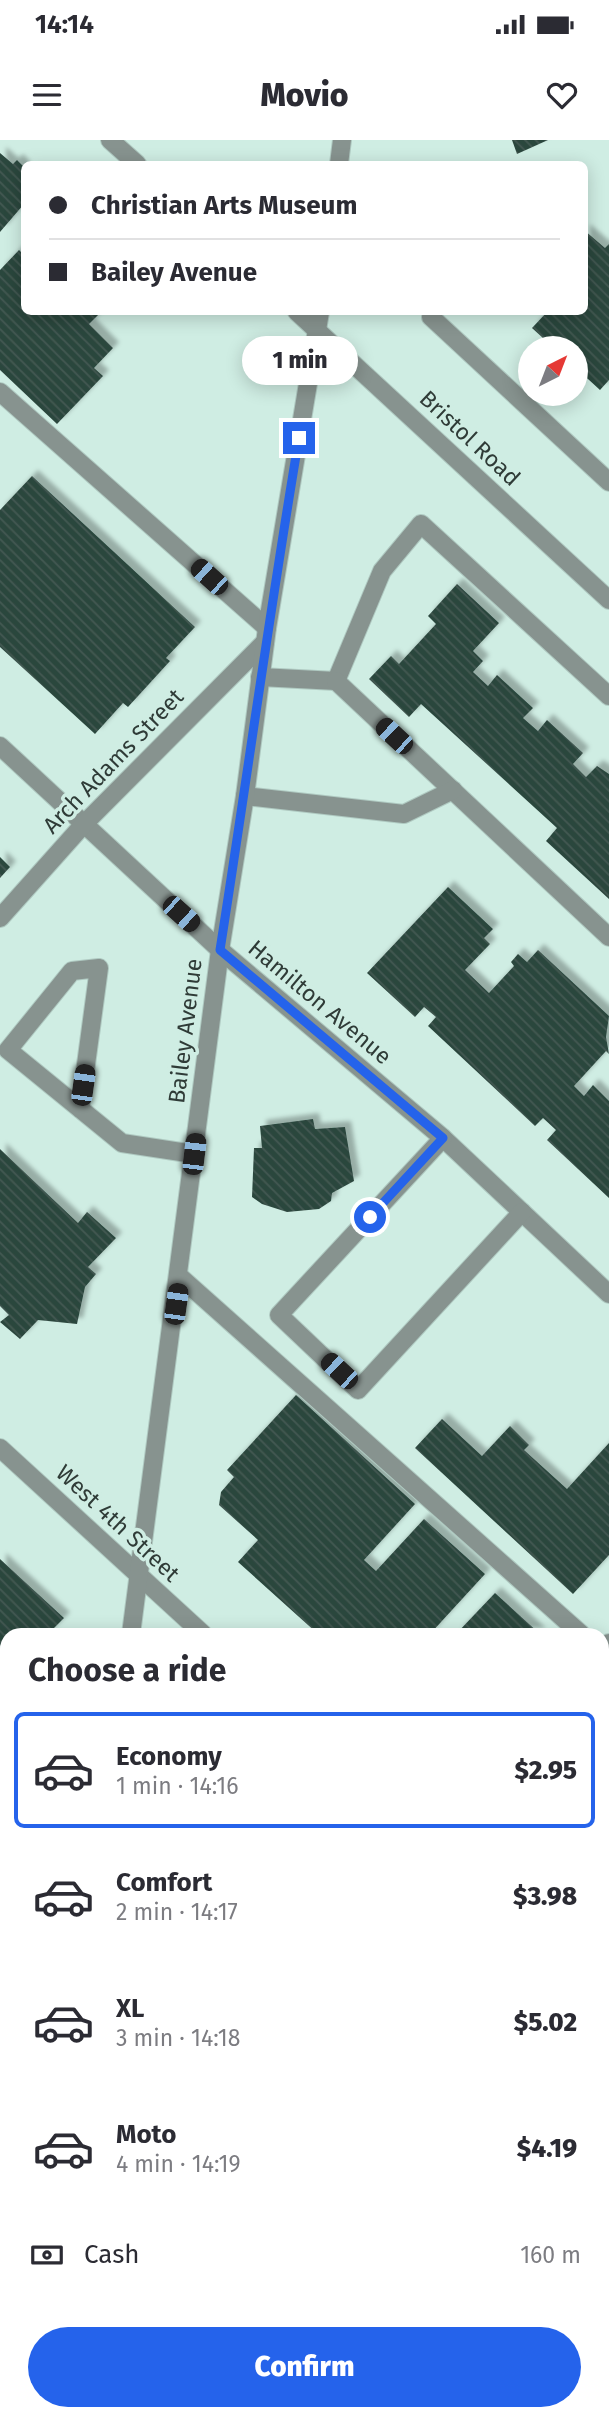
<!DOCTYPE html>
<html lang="en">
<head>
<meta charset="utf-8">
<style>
	body { margin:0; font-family:"Fira Sans",sans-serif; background:#f2f2f3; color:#2b2b33; height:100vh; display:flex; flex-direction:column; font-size:26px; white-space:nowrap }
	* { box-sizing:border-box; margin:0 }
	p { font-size:23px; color:#7c7c81 }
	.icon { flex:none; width:38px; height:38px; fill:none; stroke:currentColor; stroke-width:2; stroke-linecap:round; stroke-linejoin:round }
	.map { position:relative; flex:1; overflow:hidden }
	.details { position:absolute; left:0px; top:1488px; width:609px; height:793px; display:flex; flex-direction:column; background:#fff; border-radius:21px 21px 0 0; box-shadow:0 4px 18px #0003 }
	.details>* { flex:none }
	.top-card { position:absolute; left:21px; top:21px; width:567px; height:154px; border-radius:10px; box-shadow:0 4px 18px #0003; display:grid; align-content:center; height:154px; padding:0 28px; background:#fff }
	.needle { width:46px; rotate:42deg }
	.tools { position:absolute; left:518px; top:196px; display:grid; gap:14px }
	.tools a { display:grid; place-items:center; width:70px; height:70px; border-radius:50%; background:#fff; box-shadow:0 4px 18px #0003; font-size:35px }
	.end { position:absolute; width:32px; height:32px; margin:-16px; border:9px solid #2563eb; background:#fff; box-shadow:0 0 0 4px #fff }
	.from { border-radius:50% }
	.bubble { position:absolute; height:49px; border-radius:24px; background:#fff; box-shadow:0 4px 18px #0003; font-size:23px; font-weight:800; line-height:49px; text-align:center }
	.car { position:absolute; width:21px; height:42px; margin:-21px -10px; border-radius:9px; box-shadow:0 0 5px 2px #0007; background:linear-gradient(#222 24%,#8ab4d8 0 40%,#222 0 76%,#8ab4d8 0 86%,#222 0) }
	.top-card b { display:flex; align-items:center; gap:24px; height:66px; font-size:26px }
	.top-card b+b { border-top:2px solid #e1e1e2 }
	.top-card i { width:18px; height:18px; background:#2b2b33 }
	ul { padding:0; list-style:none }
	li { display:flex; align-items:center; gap:21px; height:116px; margin:0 14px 10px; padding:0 14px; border:4px solid transparent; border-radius:10px }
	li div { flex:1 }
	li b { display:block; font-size:26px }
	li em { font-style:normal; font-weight:800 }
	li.selected { border-color:#2563eb }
	li>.icon { width:63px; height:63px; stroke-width:1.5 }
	h2 { padding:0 28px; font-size:32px; line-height:84px }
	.pay { display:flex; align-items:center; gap:18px; height:77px; padding:0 28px; font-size:26px }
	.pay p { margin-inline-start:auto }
	.action { display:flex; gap:14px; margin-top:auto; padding:14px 28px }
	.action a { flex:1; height:80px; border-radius:42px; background:#2563eb; color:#fff; font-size:28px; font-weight:800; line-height:80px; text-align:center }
	.status { display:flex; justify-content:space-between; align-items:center; height:49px; padding:0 35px; background:#fff; direction:ltr }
	.status svg { height:19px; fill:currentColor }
	header { display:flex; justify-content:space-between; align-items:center; height:91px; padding:0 28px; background:#fff; font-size:32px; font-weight:800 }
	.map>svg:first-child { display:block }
	.building { fill:url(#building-back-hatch); filter:url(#shadow) }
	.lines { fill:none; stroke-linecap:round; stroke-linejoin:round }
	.minor-casing { stroke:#afc9c1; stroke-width:20 }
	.minor { stroke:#87938f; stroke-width:18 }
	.route { stroke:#2563eb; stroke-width:9 }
	.labels { text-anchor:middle; stroke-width:7; stroke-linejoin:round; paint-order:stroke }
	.street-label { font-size:23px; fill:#2f3b37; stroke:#cfede3 }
</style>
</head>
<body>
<div class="status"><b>14:14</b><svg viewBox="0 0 49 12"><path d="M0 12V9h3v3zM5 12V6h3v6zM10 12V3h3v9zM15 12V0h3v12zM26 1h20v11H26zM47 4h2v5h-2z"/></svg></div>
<header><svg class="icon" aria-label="menu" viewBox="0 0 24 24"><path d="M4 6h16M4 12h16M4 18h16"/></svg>Movio<svg class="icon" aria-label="heart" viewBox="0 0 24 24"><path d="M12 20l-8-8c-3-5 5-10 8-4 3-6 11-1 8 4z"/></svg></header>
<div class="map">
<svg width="609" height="2279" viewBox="0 0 609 2279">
	<defs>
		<pattern id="building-back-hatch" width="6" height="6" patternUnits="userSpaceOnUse" patternTransform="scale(1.75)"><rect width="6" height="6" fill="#2c463e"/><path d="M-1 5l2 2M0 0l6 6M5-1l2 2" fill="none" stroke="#425952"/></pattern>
		<filter id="shadow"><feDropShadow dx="6" dy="-6" stdDeviation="2" flood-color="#0004"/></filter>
	</defs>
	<rect width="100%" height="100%" fill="#cfede3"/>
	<g class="building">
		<path d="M512 0H548L517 14Z"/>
		<path d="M0 13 13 24 17 20 24 27V64L0 92Z"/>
		<path d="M584 90 605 108 609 104V240L600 250 576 228V208H554L532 188 547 172H584Z"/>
		<path d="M19 110 24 115V172H101L89 184 113 208 94 228 103 236 57 284 0 230V130Z"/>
		<path d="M32 336 195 487 166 518 170 521 128 567 123 563 95 594 0 507V370Z"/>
		<path d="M457 444 499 483 473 511 483 521 473 532 488 546 497 535 533 568 523 578 538 591 547 580 583 613 573 624 586 637 597 626 609 634V759L546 701 557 688 421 564 409 577 369 539 391 516 399 524 436 484 428 476Z"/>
		<path d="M0 717 10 727 0 738Z"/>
		<path d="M448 747 493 789 484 798 490 804 465 830 489 853 514 826 511 822 518 814 527 822 538 810 609 876 606 897 609 914 606 911 574 946 584 956 593 945 609 961V1058L547 1000 556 990 543 978 535 986 428 886 436 877 424 867 415 877 367 833Z"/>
		<path d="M313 979 315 989 345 987 354 1041 332 1053 331 1061 319 1069 287 1072 262 1064 252 1057 254 1008H262L260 986Z"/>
		<path d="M0 1009 78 1083 87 1072 116 1098 88 1127 96 1134 85 1147 77 1184 38 1180 20 1199 0 1182 9 1175 0 1166Z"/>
		<path d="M296 1255 415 1364 364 1420 376 1431 424 1379 485 1434 430 1494H318L238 1422 258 1400 219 1365 221 1352 234 1337 227 1330Z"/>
		<path d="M442 1279 482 1316 510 1286 529 1305 524 1310 567 1349 609 1303V1415L573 1454 415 1308Z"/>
		<path d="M0 1419 64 1478 48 1494H7V1512L0 1505Z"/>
		<path d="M495 1453 540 1494H456Z"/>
		<path d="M609 1618V1756L602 1764V1652L607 1646 602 1641V1625Z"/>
		<path d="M602 1980 609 1986V2045L602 2053Z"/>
		<path d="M602 2141 609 2147V2156L602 2164Z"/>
		<path d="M121 2273H169L175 2279H115Z"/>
		<path d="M547 2273H579L584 2277 542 2279Z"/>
	</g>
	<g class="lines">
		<g class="minor-casing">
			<g id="minor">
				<path d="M110 0 137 24"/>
				<path d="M339 24 342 0"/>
				<path d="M297 172 609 460"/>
				<path d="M432 172 431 177 609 342"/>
				<path d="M0 252 267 488"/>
				<path d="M260 537 336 541 382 431 421 384 609 556"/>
				<path d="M336 541 609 797"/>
				<path d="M0 606 220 810 443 998 609 1154"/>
				<path d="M245 656 404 674 453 650"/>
				<path d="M0 778 83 685 265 502"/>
				<path d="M80 969 99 828 72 831 8 910 122 1003 194 1014"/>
				<path d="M443 998 279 1175 358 1250 522 1072"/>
				<path d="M179 1136 581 1494"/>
				<path d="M0 1308 203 1494"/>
				<path d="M131 1494 220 810 245 656 267 488 320 172"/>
				<path d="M602 1510 609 1503"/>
				<path d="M0 1657 7 1664"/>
				<path d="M602 1861 609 1867"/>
				<path d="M280 2273 286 2279"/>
				<path d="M28 2279 29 2273"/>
			</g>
		</g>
		<use href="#minor" class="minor"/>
	</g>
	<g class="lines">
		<path class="route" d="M299 298C270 468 247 639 220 810L443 998 370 1077"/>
	</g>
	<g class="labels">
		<g class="street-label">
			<text transform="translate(470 298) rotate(43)" y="8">Bristol Road</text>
			<text transform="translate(113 621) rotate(-46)" y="8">Arch Adams Street</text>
			<text transform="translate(320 862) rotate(40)" y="8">Hamilton Avenue</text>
			<text transform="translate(185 891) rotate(-83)" y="8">Bailey Avenue</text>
			<text transform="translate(118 1383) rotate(43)" y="8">West 4th Street</text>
		</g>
	</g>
</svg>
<div class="tools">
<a><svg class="needle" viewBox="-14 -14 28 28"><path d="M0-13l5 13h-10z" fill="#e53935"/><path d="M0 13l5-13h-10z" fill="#7c7c81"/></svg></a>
</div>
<i class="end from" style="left:370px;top:1077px"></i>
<i class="end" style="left:299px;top:298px"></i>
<div class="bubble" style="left:242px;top:196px;width:116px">1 min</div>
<i class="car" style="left:209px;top:437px;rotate:312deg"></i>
<i class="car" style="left:394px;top:596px;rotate:313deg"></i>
<i class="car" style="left:181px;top:774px;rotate:132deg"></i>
<i class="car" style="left:83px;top:945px;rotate:8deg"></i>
<i class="car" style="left:194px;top:1014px;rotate:7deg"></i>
<i class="car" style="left:176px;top:1164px;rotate:8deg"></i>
<i class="car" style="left:339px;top:1231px;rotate:313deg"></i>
<div class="top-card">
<b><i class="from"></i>Christian Arts Museum</b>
<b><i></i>Bailey Avenue</b>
</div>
<section class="details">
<h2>Choose a ride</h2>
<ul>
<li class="selected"><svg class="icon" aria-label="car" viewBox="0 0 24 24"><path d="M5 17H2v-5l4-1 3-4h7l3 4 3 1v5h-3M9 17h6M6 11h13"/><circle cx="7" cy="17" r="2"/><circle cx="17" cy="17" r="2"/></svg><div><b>Economy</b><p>1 min · 14:16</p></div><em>$2.95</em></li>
<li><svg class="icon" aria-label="car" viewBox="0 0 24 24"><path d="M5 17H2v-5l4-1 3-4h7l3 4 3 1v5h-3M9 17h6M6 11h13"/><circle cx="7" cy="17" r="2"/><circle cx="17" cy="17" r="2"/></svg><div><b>Comfort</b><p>2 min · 14:17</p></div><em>$3.98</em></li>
<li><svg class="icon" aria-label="car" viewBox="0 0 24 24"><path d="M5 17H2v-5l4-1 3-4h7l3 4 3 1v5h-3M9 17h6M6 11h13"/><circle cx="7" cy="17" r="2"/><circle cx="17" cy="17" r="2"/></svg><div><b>XL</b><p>3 min · 14:18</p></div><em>$5.02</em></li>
<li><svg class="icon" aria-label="car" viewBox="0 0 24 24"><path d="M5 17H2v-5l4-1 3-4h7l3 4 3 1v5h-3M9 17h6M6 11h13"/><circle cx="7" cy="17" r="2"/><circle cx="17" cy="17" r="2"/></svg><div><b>Moto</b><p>4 min · 14:19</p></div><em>$4.19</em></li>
</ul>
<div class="pay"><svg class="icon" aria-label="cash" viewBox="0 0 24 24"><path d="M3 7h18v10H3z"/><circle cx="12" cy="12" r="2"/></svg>Cash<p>160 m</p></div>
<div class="action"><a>Confirm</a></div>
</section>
</div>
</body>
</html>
